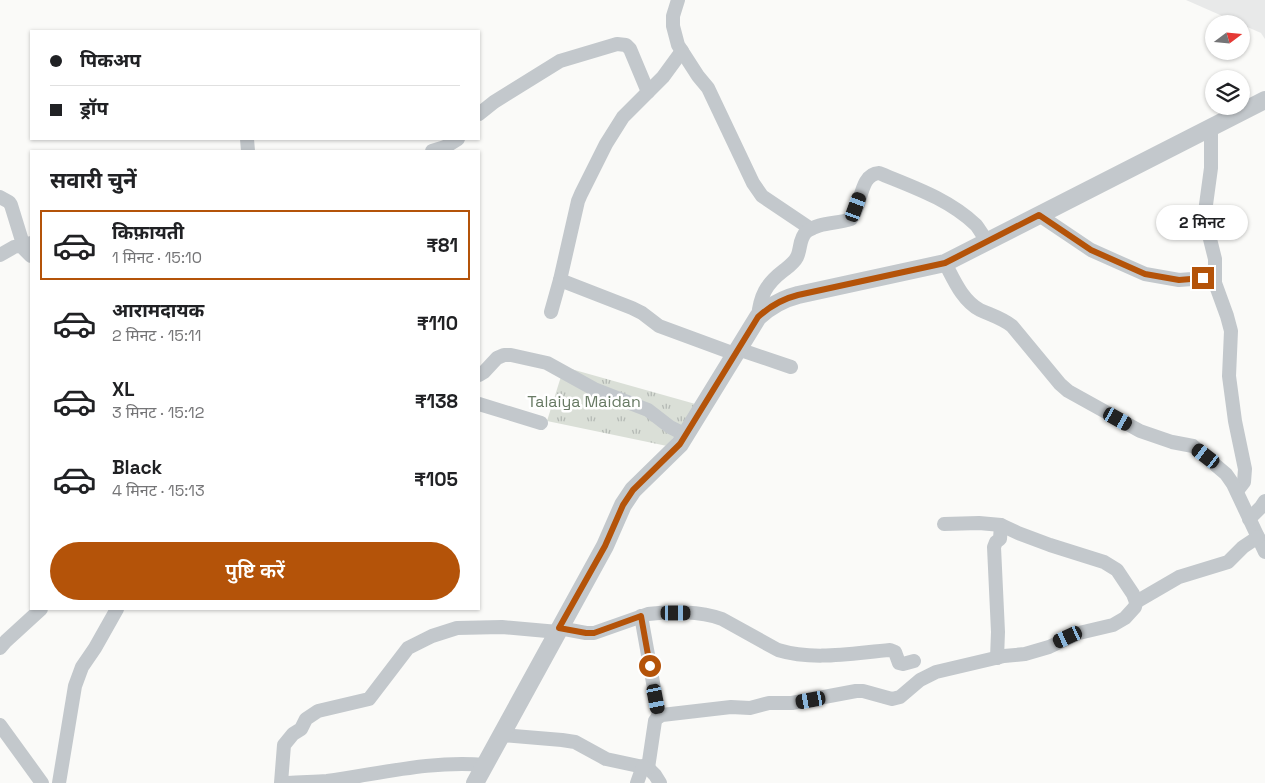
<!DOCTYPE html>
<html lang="hi">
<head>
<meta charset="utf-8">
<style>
	body { margin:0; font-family:"Space Grotesk","Noto Sans Devanagari",sans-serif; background:#f2f2f2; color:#202124; height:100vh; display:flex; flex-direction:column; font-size:19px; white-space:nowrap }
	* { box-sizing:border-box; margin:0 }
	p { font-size:16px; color:#757577 }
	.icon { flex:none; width:28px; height:28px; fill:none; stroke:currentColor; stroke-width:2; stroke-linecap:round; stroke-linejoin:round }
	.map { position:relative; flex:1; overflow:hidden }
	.sheet { position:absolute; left:30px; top:150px; width:450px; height:460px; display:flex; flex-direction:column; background:#fff; border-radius:0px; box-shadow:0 1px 4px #0004 }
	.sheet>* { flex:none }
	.top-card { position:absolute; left:30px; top:30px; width:450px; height:110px; border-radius:0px; box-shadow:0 1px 4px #0004; display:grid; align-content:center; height:110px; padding:0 20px; background:#fff }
	.needle { width:32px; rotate:74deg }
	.buttons { position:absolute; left:1205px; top:15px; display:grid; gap:10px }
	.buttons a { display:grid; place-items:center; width:45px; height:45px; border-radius:50%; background:#fff; box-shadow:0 1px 4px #0004; font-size:25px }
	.end { position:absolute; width:22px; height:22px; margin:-11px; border:6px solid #b45309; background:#fff; box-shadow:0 0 0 2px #fff }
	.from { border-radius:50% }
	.bubble { position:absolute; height:35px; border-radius:18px; background:#fff; box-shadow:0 1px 4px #0004; font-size:16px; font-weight:600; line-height:35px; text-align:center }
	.car { position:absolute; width:15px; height:30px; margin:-15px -8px; border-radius:6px; box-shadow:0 0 4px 1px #0007; background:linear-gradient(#222 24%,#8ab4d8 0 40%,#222 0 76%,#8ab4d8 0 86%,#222 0) }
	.top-card b { display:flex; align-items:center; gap:18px; height:48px; font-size:19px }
	.top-card b+b { border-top:1px solid #e0e0e0 }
	.top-card i { width:12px; height:12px; background:#202124 }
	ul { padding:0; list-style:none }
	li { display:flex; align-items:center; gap:15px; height:70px; margin:0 10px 8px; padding:0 10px; border:2px solid transparent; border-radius:0px }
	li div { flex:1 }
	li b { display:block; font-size:19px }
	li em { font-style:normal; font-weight:600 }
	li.selected { border-color:#b45309 }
	li>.icon { width:45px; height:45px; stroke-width:1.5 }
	h2 { padding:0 20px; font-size:22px; line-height:60px }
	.primary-button { display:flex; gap:10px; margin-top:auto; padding:10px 20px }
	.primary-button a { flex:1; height:58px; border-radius:30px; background:#b45309; color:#fff; font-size:20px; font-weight:600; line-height:58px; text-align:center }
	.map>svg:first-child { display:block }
	.built { fill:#e8e9e9 }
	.park { fill:url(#park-tufts) }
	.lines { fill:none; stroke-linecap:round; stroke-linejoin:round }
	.minor { stroke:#c3c8cc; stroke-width:14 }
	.tertiary { stroke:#c3c8cc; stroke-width:18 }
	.route { stroke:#b45309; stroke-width:6 }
	.labels { text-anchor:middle; stroke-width:5; stroke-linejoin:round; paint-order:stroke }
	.park-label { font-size:16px; fill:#687a64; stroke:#fff }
</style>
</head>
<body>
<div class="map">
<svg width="1265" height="783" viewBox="0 0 1265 783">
	<defs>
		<pattern id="park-tufts" width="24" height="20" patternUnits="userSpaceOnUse" patternTransform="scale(1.25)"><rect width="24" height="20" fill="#dadfd7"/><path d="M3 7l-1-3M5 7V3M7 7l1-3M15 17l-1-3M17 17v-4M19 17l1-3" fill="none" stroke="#b4b9b4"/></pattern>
	</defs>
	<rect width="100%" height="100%" fill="#fafaf8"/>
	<path class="built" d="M1186 0H1265V39L1261 33Z"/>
	<path class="park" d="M564 367 699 405 667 446 547 421Z"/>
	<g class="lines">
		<g class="minor">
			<path d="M678 0 673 16V26L678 45 698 76 708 88 753 183 762 196 811 229"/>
			<path d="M479 114 494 102 560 61 617 44 626 45 630 49 648 92"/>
			<path d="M1211 127V168L1205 212 1206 223 1215 259V283L1227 316 1231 331 1229 376 1235 421 1245 469 1244 482 1237 491"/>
			<path d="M247 139 248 151"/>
			<path d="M432 151 445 147 458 139"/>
			<path d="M0 197 9 202 11 205 23 244"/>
			<path d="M1039 215 1091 250 1145 274 1179 280 1192 279 1215 276"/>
			<path d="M20 245 31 256"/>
			<path d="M0 255 14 247 31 243"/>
			<path d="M945 263C954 280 962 300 980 310 991 315 1002 318 1012 326L1060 384 1068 391 1140 431 1172 442 1193 446 1226 474 1233 484 1265 552"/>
			<path d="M560 280 632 308 642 313 659 326 735 354"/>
			<path d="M551 312 560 280 578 201 581 194 606 144 623 117 663 77 682 51"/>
			<path d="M758 317C760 296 766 284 783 271 788 267 794 263 797 257 801 249 799 239 806 232 819 222 837 224 851 219 862 207 859 174 879 173 913 187 949 199 976 225 980 230 983 236 987 241"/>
			<path d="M738 349 791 367"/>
			<path d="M479 375 484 372 497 358 504 355H511L547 363 594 389 648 410 670 427 686 435"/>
			<path d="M479 404 541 423"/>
			<path d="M1249 519 1261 507 1265 501"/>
			<path d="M1136 602 1179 577 1228 562 1243 547 1258 537"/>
			<path d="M641 616 659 716"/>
			<path d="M559 628 586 633H594L648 614C670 611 700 611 722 619L778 650C814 661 853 653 890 650L895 652 899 663 903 664 914 661"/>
			<path d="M0 648 6 641 41 609"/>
			<path d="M997 658 998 632 994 547 996 542 1000 539 1001 525"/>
			<path d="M0 725 42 783"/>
			<path d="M501 735 562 740 575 742 606 759 648 768 655 775 660 783"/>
			<path d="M648 768 655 721 657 718 662 715 731 707 750 708 769 703H792L856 691H863L892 699 900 697 920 680 936 672 1004 656 1025 654 1049 647 1079 633 1113 625 1125 618 1135 607 1136 602 1133 594 1117 570 1104 562 1050 545 1018 533 1001 525 979 523 944 524"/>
			<path d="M59 783 75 686 82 667 95 648 117 609"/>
			<path d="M281 783 284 745 293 734 301 729 306 719 318 711 369 699 408 648 432 636 457 628 502 627 558 632"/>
			<path d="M288 783C301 782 314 782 327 781 379 774 432 760 485 765"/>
			<path d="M637 783 643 766"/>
		</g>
		<path class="tertiary" d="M475 783 605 546 623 505 633 490 680 444 758 317C770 306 782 299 798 295L945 263 1265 100"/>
	</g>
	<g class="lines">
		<path class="route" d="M650 666 641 616 594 633H586L559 628 605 546 623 505 633 490 680 444 758 317C770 306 782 299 798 295L945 263 1039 215 1091 250 1145 274 1179 280 1203 278"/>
	</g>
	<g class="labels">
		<g class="park-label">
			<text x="584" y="407">Talaiya Maidan</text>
		</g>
	</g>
</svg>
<div class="buttons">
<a><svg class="needle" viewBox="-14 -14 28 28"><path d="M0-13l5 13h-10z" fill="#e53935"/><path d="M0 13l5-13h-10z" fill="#757577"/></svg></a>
<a><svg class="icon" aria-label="layers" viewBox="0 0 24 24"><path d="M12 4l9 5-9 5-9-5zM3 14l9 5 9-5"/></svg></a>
</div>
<i class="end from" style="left:650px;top:666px"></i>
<i class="end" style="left:1203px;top:278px"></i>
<div class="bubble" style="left:1156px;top:205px;width:92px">2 मिनट</div>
<i class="car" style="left:856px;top:207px;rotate:20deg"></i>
<i class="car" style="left:1118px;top:419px;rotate:119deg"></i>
<i class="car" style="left:1206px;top:456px;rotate:307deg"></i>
<i class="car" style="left:676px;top:613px;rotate:90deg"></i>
<i class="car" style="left:1068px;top:637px;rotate:245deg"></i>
<i class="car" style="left:656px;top:699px;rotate:169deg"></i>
<i class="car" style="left:811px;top:700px;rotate:260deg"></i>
<div class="top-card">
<b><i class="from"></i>पिकअप</b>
<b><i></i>ड्रॉप</b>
</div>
<section class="sheet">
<h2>सवारी चुनें</h2>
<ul>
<li class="selected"><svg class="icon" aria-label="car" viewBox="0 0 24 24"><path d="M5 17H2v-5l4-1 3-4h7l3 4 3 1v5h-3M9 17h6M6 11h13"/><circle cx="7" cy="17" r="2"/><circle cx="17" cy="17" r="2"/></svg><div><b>किफ़ायती</b><p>1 मिनट · 15:10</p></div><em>₹81</em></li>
<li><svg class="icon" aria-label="car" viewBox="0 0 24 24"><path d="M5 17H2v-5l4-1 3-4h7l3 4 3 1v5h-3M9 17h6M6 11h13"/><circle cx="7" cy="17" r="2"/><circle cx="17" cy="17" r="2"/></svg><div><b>आरामदायक</b><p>2 मिनट · 15:11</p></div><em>₹110</em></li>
<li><svg class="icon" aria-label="car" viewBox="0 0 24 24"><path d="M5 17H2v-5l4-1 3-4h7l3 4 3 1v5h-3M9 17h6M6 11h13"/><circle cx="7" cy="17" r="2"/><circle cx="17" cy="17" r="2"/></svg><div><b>XL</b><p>3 मिनट · 15:12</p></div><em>₹138</em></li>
<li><svg class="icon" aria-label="car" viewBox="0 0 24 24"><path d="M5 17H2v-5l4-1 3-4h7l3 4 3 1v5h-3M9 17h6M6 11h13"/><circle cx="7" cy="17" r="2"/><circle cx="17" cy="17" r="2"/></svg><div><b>Black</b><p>4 मिनट · 15:13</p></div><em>₹105</em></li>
</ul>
<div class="primary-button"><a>पुष्टि करें</a></div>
</section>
</div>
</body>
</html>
